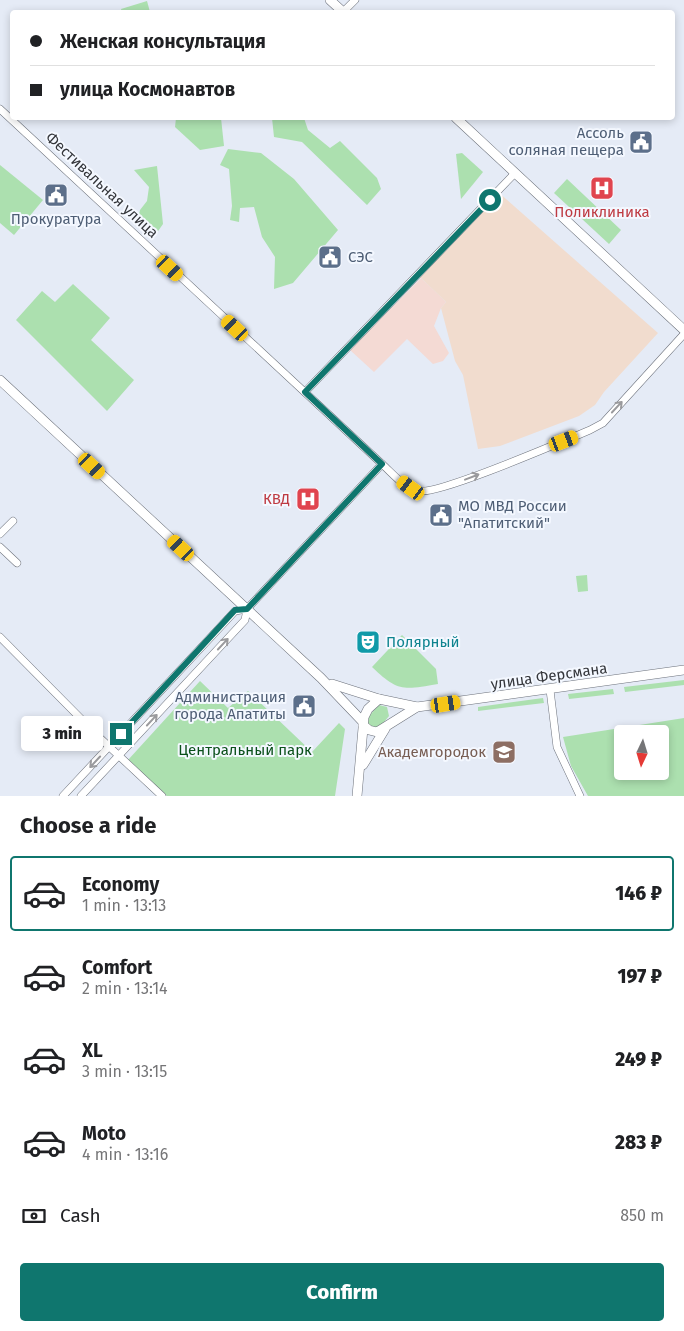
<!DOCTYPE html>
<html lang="en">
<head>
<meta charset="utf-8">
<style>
	body { margin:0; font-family:"Fira Sans",sans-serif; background:#f6f6f6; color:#202124; height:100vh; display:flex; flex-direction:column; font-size:19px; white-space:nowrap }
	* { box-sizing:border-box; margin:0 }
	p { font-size:16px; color:#757577 }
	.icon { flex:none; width:28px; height:28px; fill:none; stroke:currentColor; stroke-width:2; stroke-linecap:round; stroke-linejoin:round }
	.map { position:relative; height:796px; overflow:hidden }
	.side { display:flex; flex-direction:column; background:#fff; flex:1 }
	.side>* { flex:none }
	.banner { position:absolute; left:10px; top:10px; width:665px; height:110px; border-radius:5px; box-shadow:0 2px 8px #0003; display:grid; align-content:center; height:110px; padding:0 20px; background:#fff }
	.needle { width:32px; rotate:184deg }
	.tools { position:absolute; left:614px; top:725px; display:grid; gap:10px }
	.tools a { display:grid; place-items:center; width:55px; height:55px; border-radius:5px; background:#fff; box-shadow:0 2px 8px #0003; font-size:25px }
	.end { position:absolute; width:22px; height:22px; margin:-11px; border:6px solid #0f766e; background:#fff; box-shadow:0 0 0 2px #fff }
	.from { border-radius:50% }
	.bubble { position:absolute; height:35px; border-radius:5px; background:#fff; box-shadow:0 2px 8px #0003; font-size:16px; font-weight:800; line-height:35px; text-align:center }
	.car { position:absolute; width:15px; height:30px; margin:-15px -8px; border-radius:6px; box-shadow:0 0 4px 1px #0007; background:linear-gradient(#f5c518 24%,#345 0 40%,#f5c518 0 76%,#345 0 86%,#f5c518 0) }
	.banner b { display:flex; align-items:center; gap:18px; height:48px; font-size:19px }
	.banner b+b { border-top:1px solid #e0e0e0 }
	.banner i { width:12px; height:12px; background:#202124 }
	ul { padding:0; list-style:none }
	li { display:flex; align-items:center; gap:15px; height:75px; margin:0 10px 8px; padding:0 10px; border:2px solid transparent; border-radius:5px }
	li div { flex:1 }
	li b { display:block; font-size:19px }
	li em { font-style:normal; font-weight:800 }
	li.active { border-color:#0f766e }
	li>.icon { width:45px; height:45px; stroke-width:1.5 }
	h2 { padding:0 20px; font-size:22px; line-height:60px }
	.pay { display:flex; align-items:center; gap:12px; height:55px; padding:0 20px; font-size:19px }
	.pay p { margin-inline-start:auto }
	.primary-button { display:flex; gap:10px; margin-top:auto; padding:10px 20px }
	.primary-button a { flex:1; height:58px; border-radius:5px; background:#0f766e; color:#fff; font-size:20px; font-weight:800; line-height:58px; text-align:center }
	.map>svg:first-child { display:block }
	.industrial { fill:#f4dad4 }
	.medical { fill:#f1dcce }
	.green { fill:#ace0af; fill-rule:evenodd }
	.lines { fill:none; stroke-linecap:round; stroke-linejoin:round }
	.minor-casing { stroke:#6c717b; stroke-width:8 }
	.tertiary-casing { stroke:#6c717b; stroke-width:10 }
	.minor { stroke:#fff; stroke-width:7 }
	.tertiary { stroke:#fff; stroke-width:9 }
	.oneway { stroke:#9a9a9d }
	.route { stroke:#0f766e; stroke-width:6 }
	.labels { text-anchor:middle; stroke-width:4; stroke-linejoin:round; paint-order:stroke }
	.service-label { font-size:15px; fill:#4e5e75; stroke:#f4f8ff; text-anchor:end }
	.street-label { font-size:15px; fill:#34363b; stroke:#f4f8ff }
	.health-label { font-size:15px; fill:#be3a42; stroke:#f4f8ff }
	.culture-label { font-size:15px; fill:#0d838f; stroke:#f4f8ff; text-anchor:start }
	.park-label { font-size:15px; fill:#0a501a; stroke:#f4f8ff }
	.education-label { font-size:15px; fill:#785e54; stroke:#f4f8ff; text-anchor:end }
</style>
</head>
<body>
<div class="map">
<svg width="684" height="796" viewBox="0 0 684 796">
	<rect width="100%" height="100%" fill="#e5ebf6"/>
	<path class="industrial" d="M421 278 446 302 441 308 434 326 449 353 443 361 433 364 407 339 374 372 350 350Z"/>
	<path class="medical" d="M498 192 658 333 604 392 595 405 579 416 500 446 478 449 463 375 455 361 441 308 446 302 421 278 416 277Z"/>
	<g class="green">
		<path d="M147 1 150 12H122L121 9Z"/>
		<path d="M176 118H221L224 146 200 150 175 127Z"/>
		<path d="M272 118H304L308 130 330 148 340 141 377 178 381 189 367 205 302 142 274 137Z"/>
		<path d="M228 149 261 153 294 179 338 230 293 283 274 289 275 257 262 237 254 207 240 208 239 222 230 220 232 206 229 169 220 165Z"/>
		<path d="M462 153 483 172 461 199 456 154Z"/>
		<path d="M0 165 43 200 14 235 0 223Z"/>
		<path d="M157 166 163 224 156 234 139 214 140 210 147 201 149 187 134 170Z"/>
		<path d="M567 179 621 230 609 244 554 193Z"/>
		<path d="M73 284 110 318 91 340 134 380 107 411 16 320 42 291 55 302Z"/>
		<path d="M587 575 588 591 578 592 576 576Z"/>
		<path d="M402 635 436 669 438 684C403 690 398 692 372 667Z"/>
		<path d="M684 680V685L625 692 624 687Z"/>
		<path d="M200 681 228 708 248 691 312 752 339 723 345 729 335 796H167L128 760Z"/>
		<path d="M613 689 614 694 569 699 568 694Z"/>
		<path d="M543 698 544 703 478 711V707Z"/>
		<path d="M379 705 387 707 389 716 380 727 375 729 367 724V718Z"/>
		<path d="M684 718V796H588L571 766 563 737ZM622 734H660V771H622Z"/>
	</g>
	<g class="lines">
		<g class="minor-casing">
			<g id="minor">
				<path d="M343 12 355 0"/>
				<path d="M0 109 382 464"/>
				<path d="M305 392 515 173"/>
				<path d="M0 534 13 521"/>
				<path d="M0 547 17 563"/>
				<path d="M0 637 101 739 162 796"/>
				<path d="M550 690 557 747 580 796"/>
				<path d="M63 796 235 611 247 609"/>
				<path d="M81 796 245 620 247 609 382 464C393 474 405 489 419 491 439 495 563 441 590 430L603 423 684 334"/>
			</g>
		</g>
		<g class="tertiary-casing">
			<g id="tertiary">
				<path d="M330 0 343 12"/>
				<path d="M456 118 684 330"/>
				<path d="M0 380 321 678 363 722"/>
				<path d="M332 684 379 699 417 707"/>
				<path d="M363 725 369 730 377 732 417 707 684 670"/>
				<path d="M363 765 385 729"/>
				<path d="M357 796 364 717 368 709 379 699"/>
			</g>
		</g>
		<use href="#minor" class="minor"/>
		<use href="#tertiary" class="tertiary"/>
	</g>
	<defs><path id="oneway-shaft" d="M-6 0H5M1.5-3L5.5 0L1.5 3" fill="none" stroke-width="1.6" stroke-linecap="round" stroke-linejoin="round" transform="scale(1.25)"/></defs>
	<g class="oneway">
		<use href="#oneway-shaft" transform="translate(617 407) rotate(-47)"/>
		<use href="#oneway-shaft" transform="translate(472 477) rotate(-21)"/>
		<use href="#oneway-shaft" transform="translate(223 644) rotate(-47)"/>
		<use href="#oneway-shaft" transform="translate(152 720) rotate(-47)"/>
		<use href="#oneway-shaft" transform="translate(95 762) rotate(133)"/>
	</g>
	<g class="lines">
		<path class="route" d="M121 734 235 610 247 609 382 464 305 392 490 200"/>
	</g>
	<defs>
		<g id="civic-square" transform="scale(1.25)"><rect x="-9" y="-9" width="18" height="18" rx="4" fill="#5c6f8a" stroke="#f4f8ff"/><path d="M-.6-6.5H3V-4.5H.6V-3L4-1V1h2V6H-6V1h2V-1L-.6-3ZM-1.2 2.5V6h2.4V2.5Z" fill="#fff"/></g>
		<g id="hospital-square" transform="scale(1.25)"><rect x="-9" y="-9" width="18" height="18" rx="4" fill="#e0444e" stroke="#f4f8ff"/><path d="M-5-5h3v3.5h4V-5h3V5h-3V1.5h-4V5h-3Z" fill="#fff"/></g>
		<g id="theatre-square" transform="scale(1.25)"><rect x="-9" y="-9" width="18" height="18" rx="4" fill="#0f9aa8" stroke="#f4f8ff"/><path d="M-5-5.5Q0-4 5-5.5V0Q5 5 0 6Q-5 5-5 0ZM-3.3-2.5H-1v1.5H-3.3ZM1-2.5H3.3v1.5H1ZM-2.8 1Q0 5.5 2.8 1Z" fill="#fff"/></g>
		<g id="university-square" transform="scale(1.25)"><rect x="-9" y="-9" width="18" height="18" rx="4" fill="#8d6e63" stroke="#f4f8ff"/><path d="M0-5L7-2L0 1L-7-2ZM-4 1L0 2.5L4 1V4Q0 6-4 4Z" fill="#fff"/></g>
	</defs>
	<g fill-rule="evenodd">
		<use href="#civic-square" x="641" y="142"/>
		<use href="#hospital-square" x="602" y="188"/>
		<use href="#civic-square" x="56" y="195"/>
		<use href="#civic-square" x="330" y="257"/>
		<use href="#hospital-square" x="308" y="499"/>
		<use href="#civic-square" x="441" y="515"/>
		<use href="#theatre-square" x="368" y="642"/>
		<use href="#civic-square" x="304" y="706"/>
		<use href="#university-square" x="504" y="752"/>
	</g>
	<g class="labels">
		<g class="service-label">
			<text x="624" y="138">Ассоль<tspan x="624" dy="17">соляная пещера</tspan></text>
			<text x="56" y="224" text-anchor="middle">Прокуратура</text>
			<text x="348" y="262" text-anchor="start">СЭС</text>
			<text x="458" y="511" text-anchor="start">МО МВД России<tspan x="458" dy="17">"Апатитский"</tspan></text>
			<text x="286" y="702">Администрация<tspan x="286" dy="17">города Апатиты</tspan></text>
		</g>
		<g class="street-label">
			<text transform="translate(102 185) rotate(43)" y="5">Фестивальная улица</text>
			<text transform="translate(549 676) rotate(-8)" y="5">улица Ферсмана</text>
		</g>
		<g class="health-label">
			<text x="602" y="217">Поликлиника</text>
			<text x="290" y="504" text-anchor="end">КВД</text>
		</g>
		<g class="culture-label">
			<text x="386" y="647">Полярный</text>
		</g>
		<g class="park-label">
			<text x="245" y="755">Центральный парк</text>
		</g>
		<g class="education-label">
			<text x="486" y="757">Академгородок</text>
		</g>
	</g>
</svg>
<div class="tools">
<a><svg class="needle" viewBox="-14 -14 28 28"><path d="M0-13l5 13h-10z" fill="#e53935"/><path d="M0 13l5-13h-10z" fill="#757577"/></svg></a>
</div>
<i class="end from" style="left:490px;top:200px"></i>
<i class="end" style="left:121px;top:734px"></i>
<div class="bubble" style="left:21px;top:716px;width:82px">3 min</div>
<i class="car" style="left:170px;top:268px;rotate:133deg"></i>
<i class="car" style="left:235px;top:328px;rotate:313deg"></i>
<i class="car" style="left:564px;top:441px;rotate:69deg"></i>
<i class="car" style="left:92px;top:466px;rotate:133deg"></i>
<i class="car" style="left:411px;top:488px;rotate:306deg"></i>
<i class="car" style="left:181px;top:548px;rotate:313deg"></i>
<i class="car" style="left:446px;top:704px;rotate:81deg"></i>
<div class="banner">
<b><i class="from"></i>Женская консультация</b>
<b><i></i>улица Космонавтов</b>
</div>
</div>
<section class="side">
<h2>Choose a ride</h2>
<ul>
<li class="active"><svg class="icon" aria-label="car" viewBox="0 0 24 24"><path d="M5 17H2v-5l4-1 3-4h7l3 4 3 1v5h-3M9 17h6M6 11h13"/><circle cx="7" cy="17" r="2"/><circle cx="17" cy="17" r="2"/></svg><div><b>Economy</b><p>1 min · 13:13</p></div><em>146 ₽</em></li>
<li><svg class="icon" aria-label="car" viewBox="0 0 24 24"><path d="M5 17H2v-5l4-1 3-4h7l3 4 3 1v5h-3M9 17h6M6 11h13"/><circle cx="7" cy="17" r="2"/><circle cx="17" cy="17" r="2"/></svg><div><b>Comfort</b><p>2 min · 13:14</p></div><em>197 ₽</em></li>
<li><svg class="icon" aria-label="car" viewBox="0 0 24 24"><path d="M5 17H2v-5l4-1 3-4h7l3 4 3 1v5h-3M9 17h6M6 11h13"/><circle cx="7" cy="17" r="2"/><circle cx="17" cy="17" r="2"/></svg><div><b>XL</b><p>3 min · 13:15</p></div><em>249 ₽</em></li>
<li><svg class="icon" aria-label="car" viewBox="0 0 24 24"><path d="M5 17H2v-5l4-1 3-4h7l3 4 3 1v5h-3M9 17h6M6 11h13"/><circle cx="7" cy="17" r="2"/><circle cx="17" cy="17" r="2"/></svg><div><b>Moto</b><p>4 min · 13:16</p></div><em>283 ₽</em></li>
</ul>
<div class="pay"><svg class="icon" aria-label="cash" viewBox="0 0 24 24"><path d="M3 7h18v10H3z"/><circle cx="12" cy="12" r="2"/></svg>Cash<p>850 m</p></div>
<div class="primary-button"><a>Confirm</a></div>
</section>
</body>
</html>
